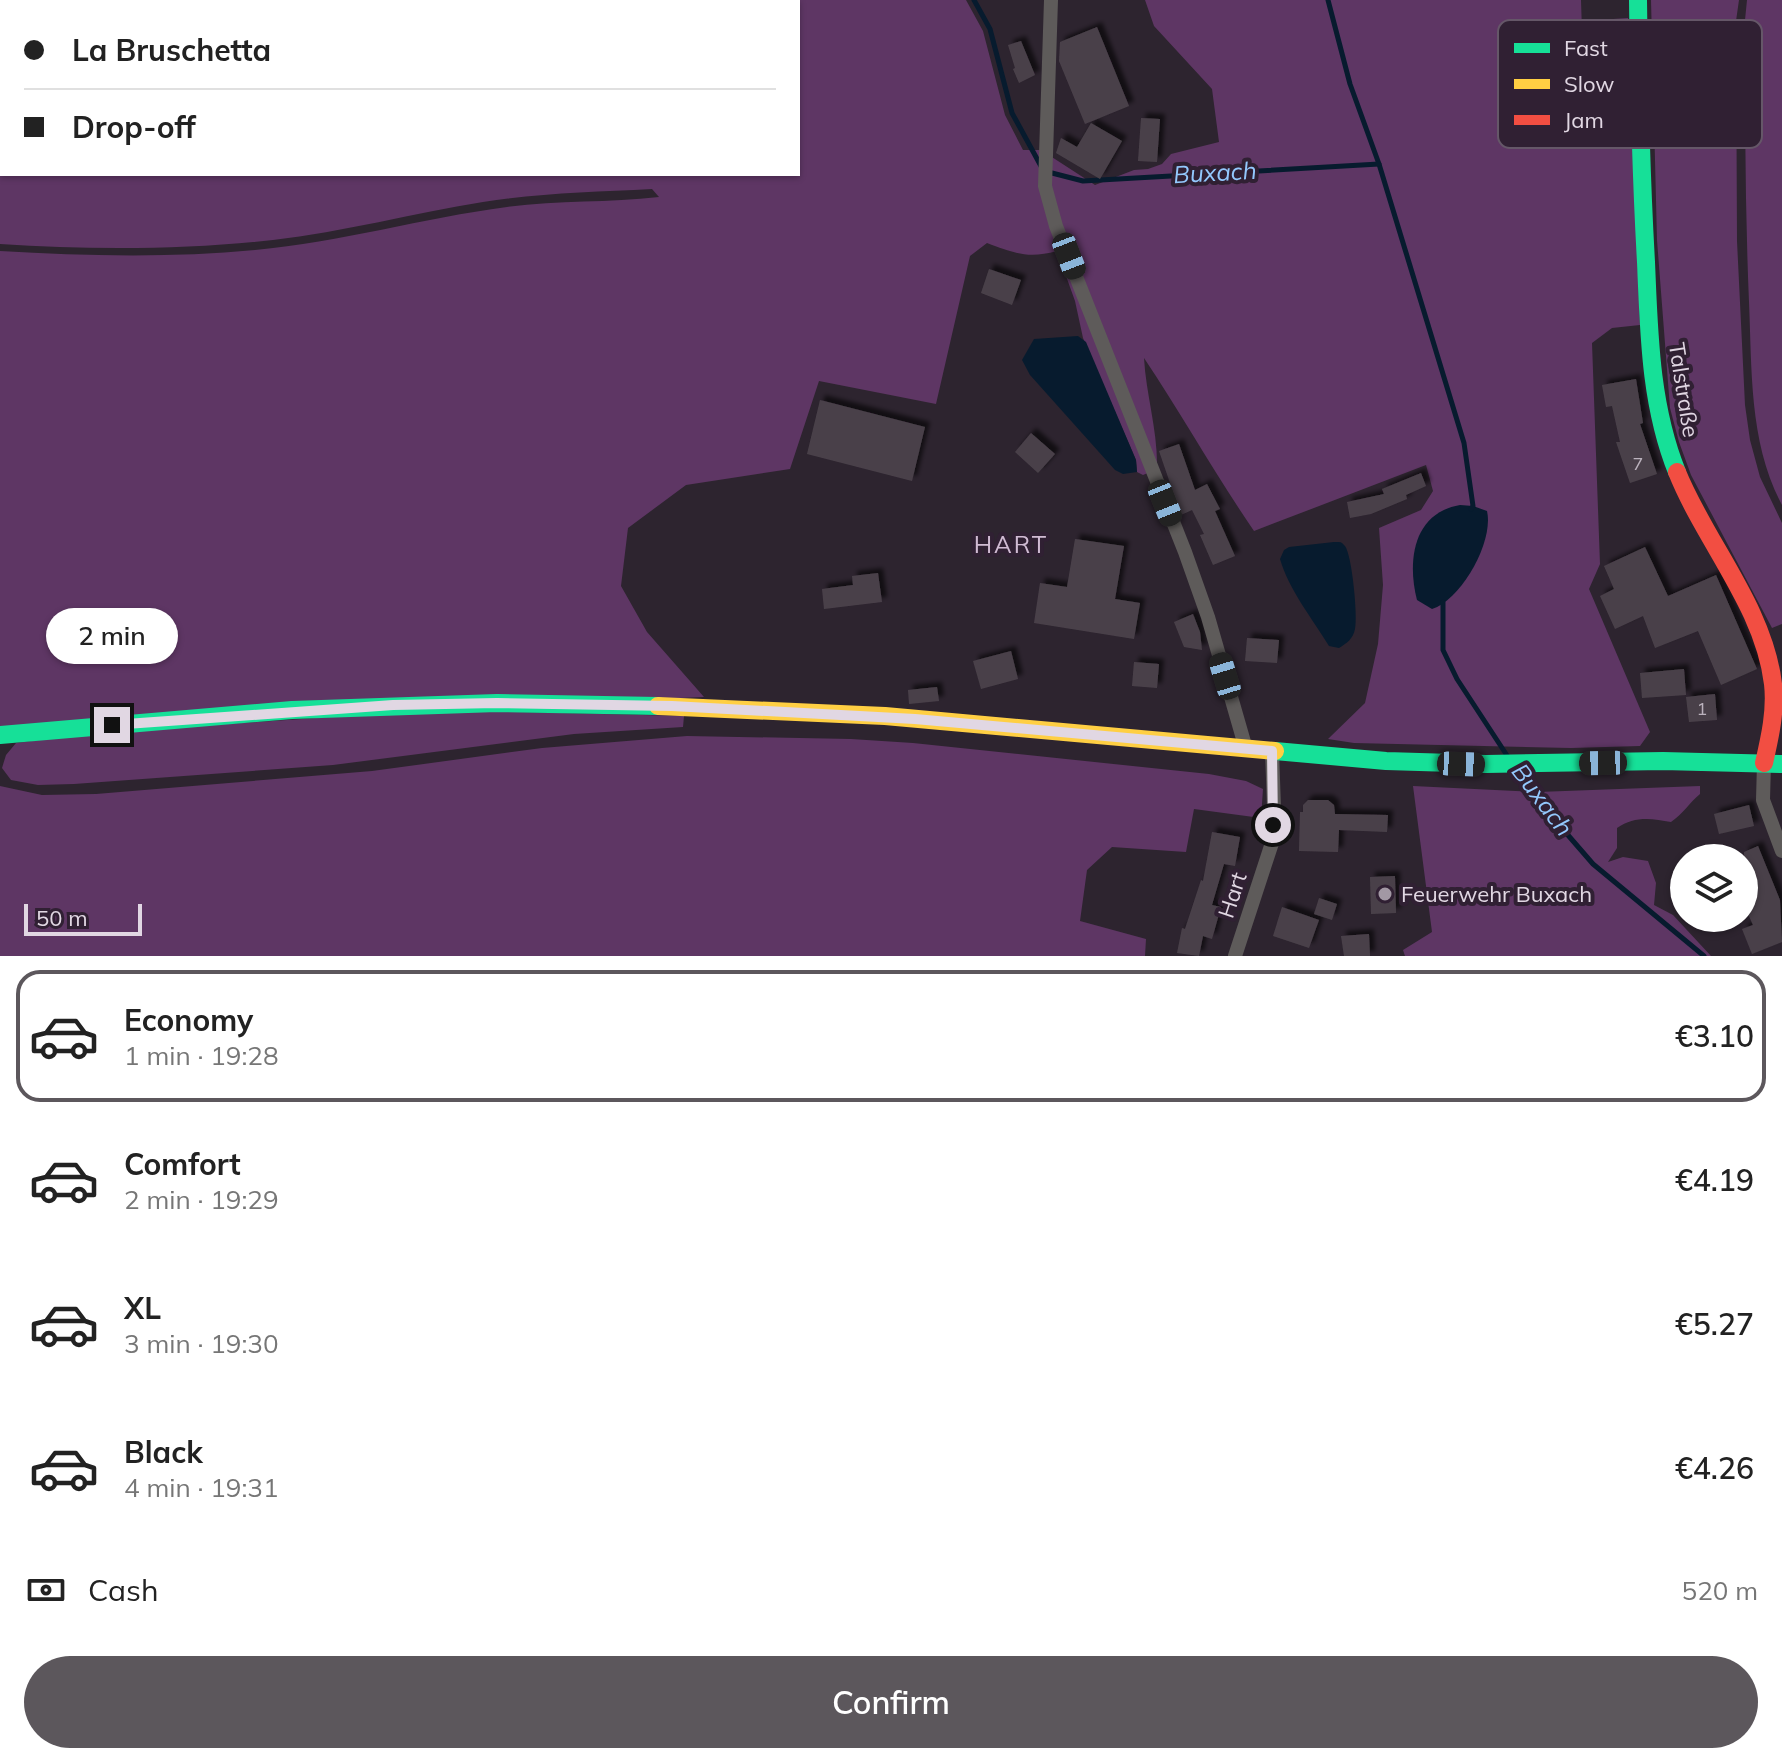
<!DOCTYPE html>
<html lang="en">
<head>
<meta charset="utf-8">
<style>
	body { margin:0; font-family:Mulish,sans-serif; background:#f6f6f6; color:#222; height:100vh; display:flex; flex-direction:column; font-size:30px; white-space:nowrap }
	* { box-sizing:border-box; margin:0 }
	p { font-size:26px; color:#767676 }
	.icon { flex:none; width:44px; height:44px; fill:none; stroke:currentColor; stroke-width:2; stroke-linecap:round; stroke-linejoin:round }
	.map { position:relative; height:956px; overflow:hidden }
	.panel { display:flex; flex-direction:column; background:#fff; flex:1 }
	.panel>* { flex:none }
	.banner { position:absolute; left:0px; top:0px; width:800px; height:176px; box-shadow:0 2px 6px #0004; display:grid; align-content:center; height:176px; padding:0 24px; background:#fff }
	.controls { position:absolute; left:1670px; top:844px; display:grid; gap:16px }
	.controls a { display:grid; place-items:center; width:88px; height:88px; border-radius:50%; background:#fff; box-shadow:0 2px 6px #0004; font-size:40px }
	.scale { position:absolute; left:24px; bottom:20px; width:118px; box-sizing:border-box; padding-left:8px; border:4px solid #e1d7e3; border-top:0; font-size:22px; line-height:28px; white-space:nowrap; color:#e1d7e3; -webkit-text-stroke:6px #302033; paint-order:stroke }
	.end { position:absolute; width:36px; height:36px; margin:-18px; border:10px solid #e1d7e3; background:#111; box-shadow:0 0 0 4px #111 }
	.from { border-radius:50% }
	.bubble { position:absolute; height:56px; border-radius:28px; background:#fff; box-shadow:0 2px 6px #0004; font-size:26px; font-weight:600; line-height:56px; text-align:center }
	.car { position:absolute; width:24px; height:48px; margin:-24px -12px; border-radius:10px; box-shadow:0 0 6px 2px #0007; background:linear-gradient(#222 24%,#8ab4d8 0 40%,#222 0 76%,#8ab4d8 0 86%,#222 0) }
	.banner b { display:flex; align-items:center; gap:28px; height:76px; font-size:30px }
	.banner b+b { border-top:2px solid #e0e0e0 }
	.banner i { width:20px; height:20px; background:#222 }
	ul { padding:14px 0 0; list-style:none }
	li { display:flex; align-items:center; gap:24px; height:132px; margin:0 16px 12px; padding:0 8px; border:4px solid transparent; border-radius:24px }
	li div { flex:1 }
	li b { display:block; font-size:30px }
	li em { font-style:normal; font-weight:600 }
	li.on { border-color:#5c575c }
	li>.icon { width:72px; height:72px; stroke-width:1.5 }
	.pay { display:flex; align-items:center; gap:20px; height:88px; padding:0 24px; font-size:30px }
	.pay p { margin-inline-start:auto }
	.action { display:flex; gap:16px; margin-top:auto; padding:16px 24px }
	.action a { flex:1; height:92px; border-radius:48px; background:#5c575c; color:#fff; font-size:32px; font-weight:600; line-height:92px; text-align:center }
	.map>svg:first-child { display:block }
	.green { fill:#5e3664; fill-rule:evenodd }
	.water { fill:#071b2e }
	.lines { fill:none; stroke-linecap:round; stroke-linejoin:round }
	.stream { stroke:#071b2e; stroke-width:5 }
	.building { fill:#4a414a; filter:url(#shadow) }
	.street { stroke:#5e5b5a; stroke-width:14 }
	.fast { stroke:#16e098; stroke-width:18 }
	.slow { stroke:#ffcf43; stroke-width:18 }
	.jam { stroke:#f24e42; stroke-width:18 }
	.route { stroke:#e1d7e3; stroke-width:10 }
	.poi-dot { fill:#a298a4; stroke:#302033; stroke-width:3 }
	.labels { text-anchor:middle; stroke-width:8; stroke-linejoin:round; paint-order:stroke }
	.number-label { font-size:18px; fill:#bbb2bd }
	.street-label { font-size:22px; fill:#e1d7e3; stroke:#302033 }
	.poi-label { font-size:22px; fill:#e1d7e3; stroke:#302033; text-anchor:start }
	.water-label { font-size:24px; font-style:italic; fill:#93c8fd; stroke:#302033 }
	.neighbourhood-label { font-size:24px; letter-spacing:2px; fill:#d0bbd3; stroke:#302033 }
	.key { fill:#302033; stroke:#655768; stroke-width:2 }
	.key-label { font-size:22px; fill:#e1d7e3 }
</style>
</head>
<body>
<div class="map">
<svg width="1782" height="956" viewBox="0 0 1782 956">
	<defs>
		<filter id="shadow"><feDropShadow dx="5" dy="-5" stdDeviation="2" flood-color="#0009"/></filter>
	</defs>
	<rect width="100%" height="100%" fill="#2d242f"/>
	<g class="green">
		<path d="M0 0H966L983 31 1005 115 1023 150H1041L1095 185 1134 170 1148 169 1162 164 1171 154 1219 142 1212 89 1154 26 1145 0H1581L1584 94H1615L1610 25 1613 19 1628 18 1640 325 1612 328 1592 343 1600 564 1589 589 1650 732 1640 746 1571 748 1354 743 1328 739 1365 703 1378 644 1383 585 1379 528 1421 510 1433 491 1426 465 1254 531C1215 474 1182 415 1144 358 1146 395 1158 431 1157 469L1143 475 1137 472 1136 460 1083 338 1075 301 1057 251C1028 259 1014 253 987 243L970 256 936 404 819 381 790 469 686 485 628 528 621 586 647 632 704 697 0 727V251C85 256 171 258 255 250 341 242 423 218 507 207 558 200 609 203 659 197L652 189C595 192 539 193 483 202 413 213 344 232 273 240 184 250 90 250 0 244ZM2 2H798V174H2Z"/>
		<path d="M1651 0H1739L1736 21 1737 241 1745 405 1750 440 1760 477 1782 523V624L1772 628 1691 475 1679 442 1670 408 1657 240Z"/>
		<path d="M1747 0H1782V505C1749 443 1752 371 1749 302 1745 208 1745 114 1745 20Z"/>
		<path d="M434 710 684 716 683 727 574 734 333 765 74 784 38 785 11 780 2 768 6 755 16 743 94 733Z"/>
		<path d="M687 736 851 739 913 743 1209 774 1246 781 1263 789 1261 818 1194 809 1186 852 1112 847 1087 870 1080 921 1146 939 1145 956H0V786L42 795 96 794 372 771 542 748Z"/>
		<path d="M1413 786 1538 792 1700 786V794C1689 803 1683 814 1671 822 1651 818 1634 816 1617 828V848L1608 862 1623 857 1648 861 1656 883 1654 905 1673 915 1711 956H1405L1403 950 1432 932Z"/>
	</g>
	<g class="water">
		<path d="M1078 336 1086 342 1136 460 1137 472 1123 474 1115 470 1030 375 1022 360 1034 339Z"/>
		<path d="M1460 505 1473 506 1487 511C1494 541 1462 599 1432 609L1417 600C1407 561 1413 513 1460 505Z"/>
		<path d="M1334 542C1340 542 1341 541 1345 546 1352 555 1358 617 1355 629 1353 639 1347 643 1339 648L1329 646C1312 618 1289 590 1280 559L1284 550 1289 547Z"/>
	</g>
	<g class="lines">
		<g class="stream">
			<path d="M974 0 990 29 1012 113 1042 168"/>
			<path d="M1328 0 1350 84 1379 164 1464 443 1473 506 1471 509"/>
			<path d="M1052 173 1083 181 1379 164"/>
			<path d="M1443 602V650L1457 679 1508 757"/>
			<path d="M1516 769 1541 804 1593 864 1704 956"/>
		</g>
	</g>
	<g class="building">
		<path d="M1097 27 1129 106 1085 124 1059 61 1060 42Z"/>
		<path d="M1021 41 1035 75 1019 83 1013 69 1015 68 1008 45Z"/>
		<path d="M1141 118 1160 119 1157 162 1138 161Z"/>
		<path d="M1091 123 1122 141 1100 179 1056 153 1061 138 1077 147Z"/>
		<path d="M989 269 1021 280 1012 305 981 293Z"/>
		<path d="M1636 379 1643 423 1640 424 1657 474 1630 483 1616 442H1620L1612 406 1606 407 1602 385Z"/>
		<path d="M820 400 925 427 912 481 807 454Z"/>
		<path d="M1031 433 1055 454 1038 473 1015 452Z"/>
		<path d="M1179 444 1195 490 1207 484 1220 509 1215 511 1235 556 1213 565 1200 535 1204 534 1192 510 1181 515 1159 451Z"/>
		<path d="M1421 473 1426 486 1406 495 1407 499 1371 514 1350 518 1347 502 1384 494 1382 489Z"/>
		<path d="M1075 539 1124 546 1115 599 1140 603 1134 639 1034 623 1040 583 1067 587Z"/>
		<path d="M1645 547 1668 596 1716 575 1757 669 1721 685 1698 631 1655 648 1643 616 1615 629 1600 596 1614 589 1604 566Z"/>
		<path d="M878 573 882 602 824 609 822 589 853 585 852 576Z"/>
		<path d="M1193 614 1200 632 1202 650 1184 647 1174 622Z"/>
		<path d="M1247 638 1279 640 1277 663 1245 661Z"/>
		<path d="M1011 651 1018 679 981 689 973 661Z"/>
		<path d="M1134 662 1159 664 1157 688 1132 686Z"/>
		<path d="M1684 669 1686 695 1642 698 1640 673Z"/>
		<path d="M937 687 939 701 909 704 908 690Z"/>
		<path d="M1715 694 1717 720 1689 722 1686 697Z"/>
		<path d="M1308 800H1328L1334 805 1335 814 1388 815 1387 832 1339 830 1338 852 1299 851 1300 812H1303V805Z"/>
		<path d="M1749 805 1754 826 1719 834 1714 814Z"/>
		<path d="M1212 832 1240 837 1235 866 1224 864 1212 905 1221 907 1212 939 1203 936 1199 956 1177 953 1182 928 1185 929 1201 880 1203 881Z"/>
		<path d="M1758 846 1780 900 1782 942 1752 954 1742 929 1753 925 1744 905V852Z"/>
		<path d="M1395 876 1396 913 1371 914 1370 877Z"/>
		<path d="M1319 898 1337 904 1332 920 1314 914Z"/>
		<path d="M1282 907 1319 920 1309 948 1273 936Z"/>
		<path d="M1369 934 1370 956H1344L1341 936Z"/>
	</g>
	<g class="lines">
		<g class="street">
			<path d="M1051 0 1045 186 1056 226 1185 552 1208 617 1246 749"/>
			<path d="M1764 763 1763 800 1782 851"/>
			<path d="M1235 956 1272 843 1274 807 1272 751"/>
		</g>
		<g class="fast">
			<path d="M1638 0C1639 87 1641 175 1646 262 1649 333 1650 405 1677 472"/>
			<path d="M0 735 292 710 497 703 658 706"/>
			<path d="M1275 751 1386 761 1486 764 1663 761 1782 764"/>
		</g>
		<path class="slow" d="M658 706 885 716 1275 751"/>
		<path class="jam" d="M1677 472C1705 542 1764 607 1773 684 1776 710 1770 737 1764 763"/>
	</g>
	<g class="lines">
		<path class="route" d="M112 725 393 705 497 703 672 706 915 719 1272 751 1273 825"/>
	</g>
	<circle class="poi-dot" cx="1385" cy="894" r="8"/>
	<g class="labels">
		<g class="number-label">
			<text x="1638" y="470">7</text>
			<text x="1702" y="715">1</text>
		</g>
		<g class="street-label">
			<text transform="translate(1684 390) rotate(81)" y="8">Talstraße</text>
			<text transform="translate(1232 895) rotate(-72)" y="8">Hart</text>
		</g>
		<g class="poi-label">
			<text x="1401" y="902">Feuerwehr Buxach</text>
		</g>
		<g class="water-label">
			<text transform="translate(1215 173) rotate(-3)" y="8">Buxach</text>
			<text transform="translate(1542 800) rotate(53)" y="8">Buxach</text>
		</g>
		<g class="neighbourhood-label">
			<text x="1011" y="553">HART</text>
		</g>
	</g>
	<rect x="1498" y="20" width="264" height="128" rx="12" class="key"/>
	<rect x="1514" y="43" width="36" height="10" fill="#16e098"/>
	<rect x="1514" y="79" width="36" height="10" fill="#ffcf43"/>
	<rect x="1514" y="115" width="36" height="10" fill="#f24e42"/>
	<g class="key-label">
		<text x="1564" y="56">Fast</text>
		<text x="1564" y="92">Slow</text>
		<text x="1564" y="128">Jam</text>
	</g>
</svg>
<div class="controls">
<a><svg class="icon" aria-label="layers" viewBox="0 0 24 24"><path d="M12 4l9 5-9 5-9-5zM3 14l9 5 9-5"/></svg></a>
</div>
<div class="scale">50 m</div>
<i class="end from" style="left:1273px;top:825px"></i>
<i class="end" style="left:112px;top:725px"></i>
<div class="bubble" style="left:46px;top:608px;width:132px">2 min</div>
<i class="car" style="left:1069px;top:256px;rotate:159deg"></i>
<i class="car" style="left:1165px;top:503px;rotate:158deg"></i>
<i class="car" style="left:1225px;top:676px;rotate:343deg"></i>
<i class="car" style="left:1603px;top:763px;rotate:269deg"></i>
<i class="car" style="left:1461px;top:764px;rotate:92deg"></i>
<div class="banner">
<b><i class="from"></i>La Bruschetta</b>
<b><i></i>Drop-off</b>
</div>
</div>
<section class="panel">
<ul>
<li class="on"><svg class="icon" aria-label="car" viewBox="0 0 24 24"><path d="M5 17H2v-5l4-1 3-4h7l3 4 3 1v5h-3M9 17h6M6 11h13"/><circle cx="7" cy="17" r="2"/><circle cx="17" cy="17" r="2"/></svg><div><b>Economy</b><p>1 min · 19:28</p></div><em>€3.10</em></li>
<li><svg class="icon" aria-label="car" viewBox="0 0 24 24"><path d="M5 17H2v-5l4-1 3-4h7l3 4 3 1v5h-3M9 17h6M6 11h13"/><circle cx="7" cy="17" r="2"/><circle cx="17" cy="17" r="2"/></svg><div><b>Comfort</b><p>2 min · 19:29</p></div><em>€4.19</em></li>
<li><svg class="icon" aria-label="car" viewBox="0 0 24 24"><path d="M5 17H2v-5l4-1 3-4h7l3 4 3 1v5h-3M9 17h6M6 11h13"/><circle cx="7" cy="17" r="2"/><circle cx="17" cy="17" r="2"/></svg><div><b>XL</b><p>3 min · 19:30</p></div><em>€5.27</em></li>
<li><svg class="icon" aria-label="car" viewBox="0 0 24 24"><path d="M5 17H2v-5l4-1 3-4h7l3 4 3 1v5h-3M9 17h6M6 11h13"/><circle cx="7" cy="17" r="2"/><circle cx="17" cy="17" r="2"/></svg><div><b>Black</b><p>4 min · 19:31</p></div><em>€4.26</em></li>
</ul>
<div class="pay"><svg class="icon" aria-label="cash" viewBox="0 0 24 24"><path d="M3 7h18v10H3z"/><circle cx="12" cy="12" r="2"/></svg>Cash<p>520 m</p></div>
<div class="action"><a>Confirm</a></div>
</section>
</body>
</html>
